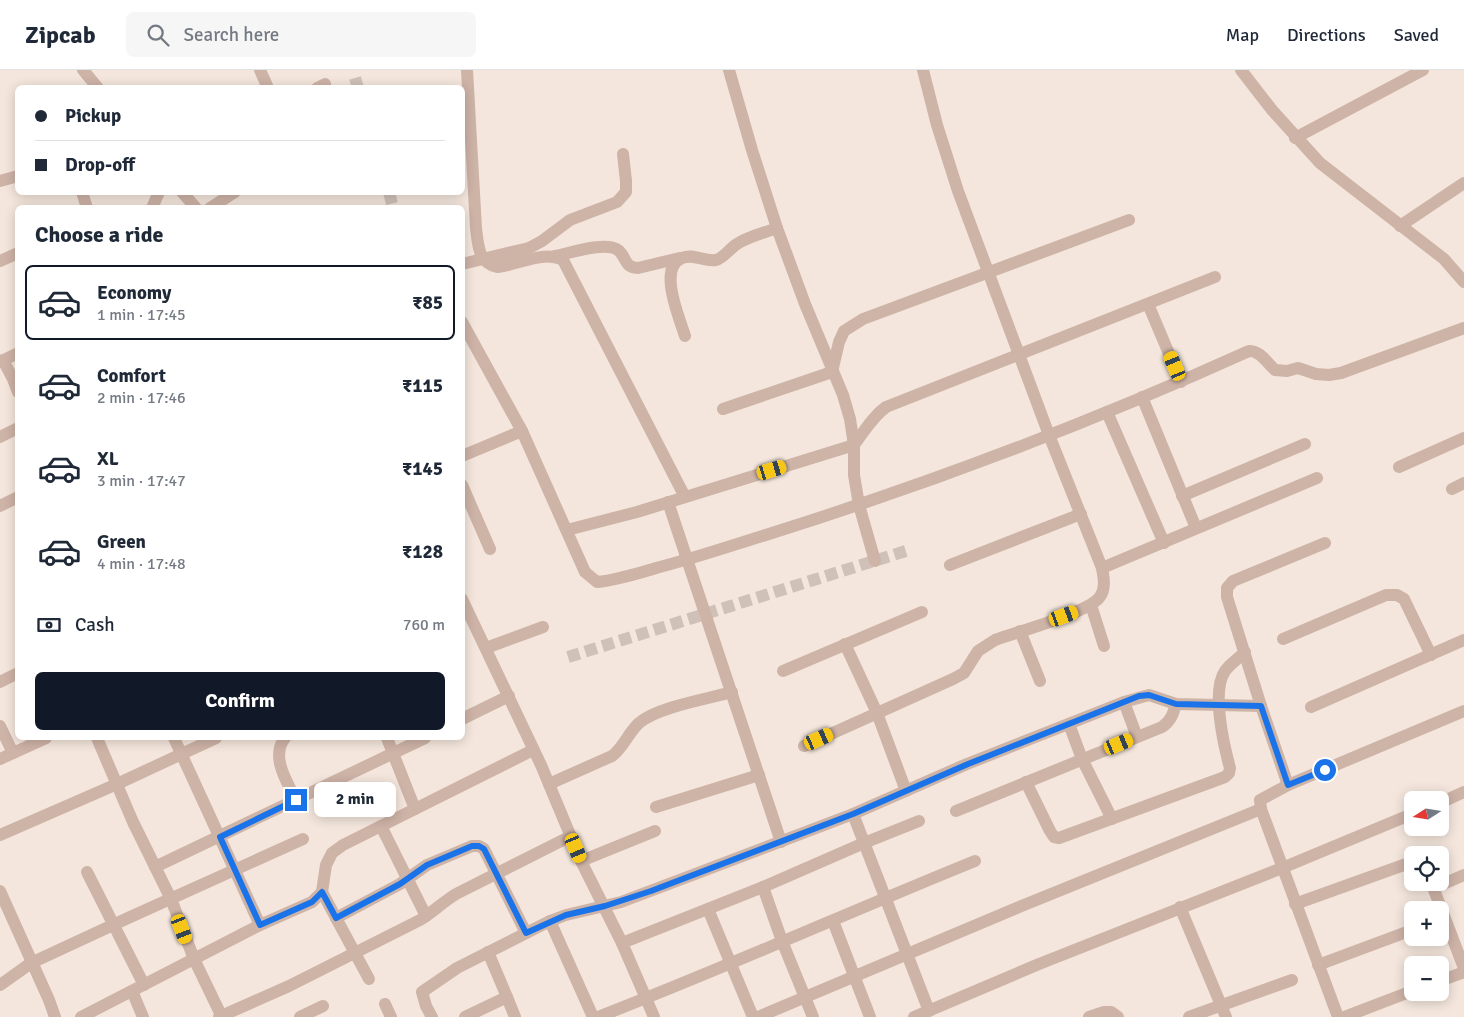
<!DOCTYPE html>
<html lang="en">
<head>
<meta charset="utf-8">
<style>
	body { margin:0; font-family:Signika,sans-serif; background:#f6f6f7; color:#1f2937; height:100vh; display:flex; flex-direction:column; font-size:19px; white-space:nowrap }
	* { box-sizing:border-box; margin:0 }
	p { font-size:16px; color:#747a83 }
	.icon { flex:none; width:28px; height:28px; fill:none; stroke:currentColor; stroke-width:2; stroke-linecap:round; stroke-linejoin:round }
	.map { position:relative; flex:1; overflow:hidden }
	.drawer { position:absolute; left:15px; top:135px; width:450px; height:535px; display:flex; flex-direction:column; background:#fff; border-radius:8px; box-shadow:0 2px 12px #0003 }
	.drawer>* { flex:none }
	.banner { position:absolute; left:15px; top:15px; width:450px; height:110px; border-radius:8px; box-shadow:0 2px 12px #0003; display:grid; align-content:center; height:110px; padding:0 20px; background:#fff }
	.needle { width:32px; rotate:258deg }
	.tools { position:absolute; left:1404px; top:721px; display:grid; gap:10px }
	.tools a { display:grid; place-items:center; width:45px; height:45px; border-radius:8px; background:#fff; box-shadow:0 2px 12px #0003; font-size:25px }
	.end { position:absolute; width:22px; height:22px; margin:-11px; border:6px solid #1a73e8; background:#fff; box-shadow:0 0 0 2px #fff }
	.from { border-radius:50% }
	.bubble { position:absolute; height:35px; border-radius:8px; background:#fff; box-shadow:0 2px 12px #0003; font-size:16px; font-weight:800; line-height:35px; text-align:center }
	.car { position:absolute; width:15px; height:30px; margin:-15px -8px; border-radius:6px; box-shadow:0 0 4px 1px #0007; background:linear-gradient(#f5c518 24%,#345 0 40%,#f5c518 0 76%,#345 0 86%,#f5c518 0) }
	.banner b { display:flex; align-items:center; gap:18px; height:48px; font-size:19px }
	.banner b+b { border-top:1px solid #e0e1e3 }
	.banner i { width:12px; height:12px; background:#1f2937 }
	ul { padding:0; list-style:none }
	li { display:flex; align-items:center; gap:15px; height:75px; margin:0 10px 8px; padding:0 10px; border:2px solid transparent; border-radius:8px }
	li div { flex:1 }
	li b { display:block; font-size:19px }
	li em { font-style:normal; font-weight:800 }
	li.on { border-color:#111827 }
	li>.icon { width:45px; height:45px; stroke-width:1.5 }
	h2 { padding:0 20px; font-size:22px; line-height:60px }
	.pay { display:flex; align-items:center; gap:12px; height:55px; padding:0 20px; font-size:19px }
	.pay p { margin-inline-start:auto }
	.action { display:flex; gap:10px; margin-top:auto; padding:10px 20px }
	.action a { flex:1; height:58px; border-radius:8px; background:#111827; color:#fff; font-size:20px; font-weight:800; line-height:58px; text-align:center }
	header { display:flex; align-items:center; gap:30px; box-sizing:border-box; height:70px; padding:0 25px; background:#fff; border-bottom:1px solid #e0e1e3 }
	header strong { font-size:24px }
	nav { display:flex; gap:28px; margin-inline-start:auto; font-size:18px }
	.search { width:350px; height:45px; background:#f6f6f7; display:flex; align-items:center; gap:12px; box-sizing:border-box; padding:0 18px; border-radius:8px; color:#747a83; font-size:19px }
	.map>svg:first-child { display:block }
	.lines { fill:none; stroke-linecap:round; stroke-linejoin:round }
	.street-tunnel { stroke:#cfc1b8; stroke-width:12; stroke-dasharray:12 6; stroke-linecap:butt }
	.street { stroke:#ceb3a7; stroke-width:12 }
	.route { stroke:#1a73e8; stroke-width:6 }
</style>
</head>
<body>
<header>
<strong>Zipcab</strong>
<div class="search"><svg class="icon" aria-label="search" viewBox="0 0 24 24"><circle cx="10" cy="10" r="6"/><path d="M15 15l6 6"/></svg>Search here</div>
<nav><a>Map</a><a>Directions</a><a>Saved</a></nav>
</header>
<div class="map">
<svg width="1464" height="947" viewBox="0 0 1464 947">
	<rect width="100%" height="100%" fill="#f4e6dc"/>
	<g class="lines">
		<g class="street-tunnel">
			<path d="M355 8 358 18"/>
			<path d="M389 122 393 138"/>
			<path d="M568 587 909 480"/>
		</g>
		<g class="street">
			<path d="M83 0 98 18"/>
			<path d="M260 0 268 18"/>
			<path d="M467 0 476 158C478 174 478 193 497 197 518 195 543 180 563 190L685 427"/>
			<path d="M729 0 752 80 777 158 805 234 843 325 850 349 854 375V405L859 435 875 491"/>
			<path d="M1241 0 1272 40 1320 93 1444 189 1464 212"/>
			<path d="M317 18 325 14"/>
			<path d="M1295 68 1423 0"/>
			<path d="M0 111 18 106"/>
			<path d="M82 122 87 138"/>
			<path d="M182 122 196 138"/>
			<path d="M152 138 159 122"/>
			<path d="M210 138 235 122"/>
			<path d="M1400 156 1464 113"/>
			<path d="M555 186C571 183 605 171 618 180 627 187 623 197 638 198L680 188"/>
			<path d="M0 191 18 183"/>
			<path d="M462 194 529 178 542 171 570 150 617 132 626 122V111L623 84"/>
			<path d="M1148 234 1181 312"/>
			<path d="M462 252 522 361 585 502 597 512C617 510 636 504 656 498 695 488 733 475 772 463 934 412 1094 351 1249 281 1261 281 1266 292 1275 300L1287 301 1298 298 1316 304 1329 305 1341 303 1464 258"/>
			<path d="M685 266C680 249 657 197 682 188 694 183 704 192 716 190 724 188 730 178 737 174 749 166 764 163 777 158"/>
			<path d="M3 290 13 309 18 322"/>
			<path d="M0 292 18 283"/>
			<path d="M1142 327 1196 458"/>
			<path d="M723 339 832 302 839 272 844 261 863 249 1129 150"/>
			<path d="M1107 342 1164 473"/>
			<path d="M0 367 18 358"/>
			<path d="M462 386 522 361"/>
			<path d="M1399 397 1464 368"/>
			<path d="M462 415 490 479"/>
			<path d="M1452 419 1464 413"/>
			<path d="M1182 426 1305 374"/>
			<path d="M668 432 781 772"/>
			<path d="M0 436 18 427"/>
			<path d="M567 460 637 442 854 375C864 362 872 347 886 337L1215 207"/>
			<path d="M950 495 1081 444"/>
			<path d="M1102 498 1317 408"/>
			<path d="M462 529 541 695 581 791 622 873 654 947"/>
			<path d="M1091 535 1104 576"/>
			<path d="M1020 561 1040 611"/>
			<path d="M1283 569 1386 525H1397L1404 529 1431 585"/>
			<path d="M845 574 877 643 906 721"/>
			<path d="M486 578 543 557"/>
			<path d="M783 601 922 542"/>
			<path d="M0 612 18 603"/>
			<path d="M1124 632 1137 667"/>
			<path d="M1311 637 1464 570"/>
			<path d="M462 649 509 626"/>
			<path d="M1069 654 1082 689 1112 749"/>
			<path d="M0 656 13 683"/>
			<path d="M97 668 133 752 171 829 194 889 222 947"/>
			<path d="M174 668 260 855"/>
			<path d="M285 668C270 686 287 712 296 730"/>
			<path d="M387 668 415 739"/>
			<path d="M804 676 953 609 964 603 978 581 995 570C1017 562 1086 543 1099 528 1106 520 1104 508 1102 498L1049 365 958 121 937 55 923 0"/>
			<path d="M0 689 46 668"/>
			<path d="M1026 712 1050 761 1054 767 1059 768 1225 707 1229 703 1230 698C1224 676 1211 621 1225 601 1230 594 1239 588 1245 582"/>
			<path d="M549 714 612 686C624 677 628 663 639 653 658 637 707 629 732 622"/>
			<path d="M1288 715 1261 636 1227 527V518L1233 511 1325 473"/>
			<path d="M1440 733 1464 722"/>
			<path d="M656 737 759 705"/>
			<path d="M956 741 1162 657C1171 651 1173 644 1176 634"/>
			<path d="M853 744 929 941"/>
			<path d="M381 756 426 846"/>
			<path d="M0 765 117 714 216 668"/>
			<path d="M581 791 655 761"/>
			<path d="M155 797 425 668"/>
			<path d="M87 802 144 915"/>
			<path d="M1431 812 1464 898"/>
			<path d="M763 817 782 871 813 947"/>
			<path d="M1434 818 1464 805"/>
			<path d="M0 821 49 930 55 947"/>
			<path d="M322 822 369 909"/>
			<path d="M1295 834 1412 792"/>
			<path d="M1180 837 1226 947"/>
			<path d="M708 839 753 947"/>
			<path d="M336 848 400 814 427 795 472 776H479L484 779 526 863"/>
			<path d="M550 851 593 947"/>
			<path d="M833 851 870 947"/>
			<path d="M622 873 763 817 864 773 919 751"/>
			<path d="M1318 895 1412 860"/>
			<path d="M1440 911 1464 902"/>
			<path d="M0 915 31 893 128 848 303 769"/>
			<path d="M132 921 143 947"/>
			<path d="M507 927 515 947"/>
			<path d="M385 934 391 947"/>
			<path d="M81 947 260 855 312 832 322 822 326 795 332 783 343 775 533 680"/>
			<path d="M219 947 289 916 420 850C433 842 443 832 456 824L571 766"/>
			<path d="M300 947 323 936"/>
			<path d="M432 947 426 936 422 922 457 898 550 851 566 845 621 832 682 809 853 744 967 694 1124 632 1149 625 1176 634 1261 636"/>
			<path d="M465 947 507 927 488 882"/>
			<path d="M598 947C725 898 849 842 975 791"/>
			<path d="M758 947 1019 837 1261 739"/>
			<path d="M914 947 1039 894 1282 798 1412 744"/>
			<path d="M1089 947 1104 942H1111L1118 947"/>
			<path d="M1189 947 1292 910"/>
			<path d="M1338 947 1261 739 1260 730 1288 715 1464 641"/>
			<path d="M1344 947 1412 921"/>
		</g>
	</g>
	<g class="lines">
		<path class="route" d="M296 730 220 767 260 855 312 832 322 822 336 848 400 814 427 795 472 776H479L484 779 526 863 566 845 605 836 651 821 853 744 968 694 1139 626 1149 625 1176 634 1261 636 1288 715 1325 700"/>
	</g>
</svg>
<div class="tools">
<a><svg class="needle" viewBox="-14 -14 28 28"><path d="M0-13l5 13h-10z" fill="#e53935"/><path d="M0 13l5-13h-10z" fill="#747a83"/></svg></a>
<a><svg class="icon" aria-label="locate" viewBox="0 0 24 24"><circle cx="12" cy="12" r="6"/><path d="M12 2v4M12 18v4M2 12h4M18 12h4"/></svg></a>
<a>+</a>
<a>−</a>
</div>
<i class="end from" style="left:1325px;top:700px"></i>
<i class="end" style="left:296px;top:730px"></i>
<div class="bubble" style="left:314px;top:712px;width:82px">2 min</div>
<i class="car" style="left:1175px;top:296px;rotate:337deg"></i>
<i class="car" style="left:772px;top:400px;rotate:73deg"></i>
<i class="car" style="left:1064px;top:546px;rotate:70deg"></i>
<i class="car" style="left:819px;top:669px;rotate:66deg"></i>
<i class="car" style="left:1119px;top:674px;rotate:68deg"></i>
<i class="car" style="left:576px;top:778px;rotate:157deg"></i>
<i class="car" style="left:182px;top:859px;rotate:159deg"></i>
<div class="banner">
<b><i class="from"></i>Pickup</b>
<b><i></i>Drop-off</b>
</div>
<section class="drawer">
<h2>Choose a ride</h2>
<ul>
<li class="on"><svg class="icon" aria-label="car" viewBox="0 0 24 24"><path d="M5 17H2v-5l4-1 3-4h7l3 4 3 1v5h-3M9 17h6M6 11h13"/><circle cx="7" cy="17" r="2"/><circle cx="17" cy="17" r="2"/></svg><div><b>Economy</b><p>1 min · 17:45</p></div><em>₹85</em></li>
<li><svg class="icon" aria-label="car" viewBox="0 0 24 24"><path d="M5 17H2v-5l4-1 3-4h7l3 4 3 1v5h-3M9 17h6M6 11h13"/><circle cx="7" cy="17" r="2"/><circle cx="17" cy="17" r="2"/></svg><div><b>Comfort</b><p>2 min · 17:46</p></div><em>₹115</em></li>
<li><svg class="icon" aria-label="car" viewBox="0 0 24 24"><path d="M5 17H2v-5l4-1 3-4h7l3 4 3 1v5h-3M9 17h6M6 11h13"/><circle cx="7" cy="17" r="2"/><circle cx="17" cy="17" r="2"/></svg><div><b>XL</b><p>3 min · 17:47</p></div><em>₹145</em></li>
<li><svg class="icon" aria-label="car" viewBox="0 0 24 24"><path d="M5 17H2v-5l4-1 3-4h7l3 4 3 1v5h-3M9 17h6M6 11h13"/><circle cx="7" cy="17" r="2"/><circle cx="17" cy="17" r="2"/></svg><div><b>Green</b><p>4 min · 17:48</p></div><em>₹128</em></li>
</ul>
<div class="pay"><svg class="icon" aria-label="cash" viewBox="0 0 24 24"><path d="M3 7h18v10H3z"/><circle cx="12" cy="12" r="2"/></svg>Cash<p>760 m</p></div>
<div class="action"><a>Confirm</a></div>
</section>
</div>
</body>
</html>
